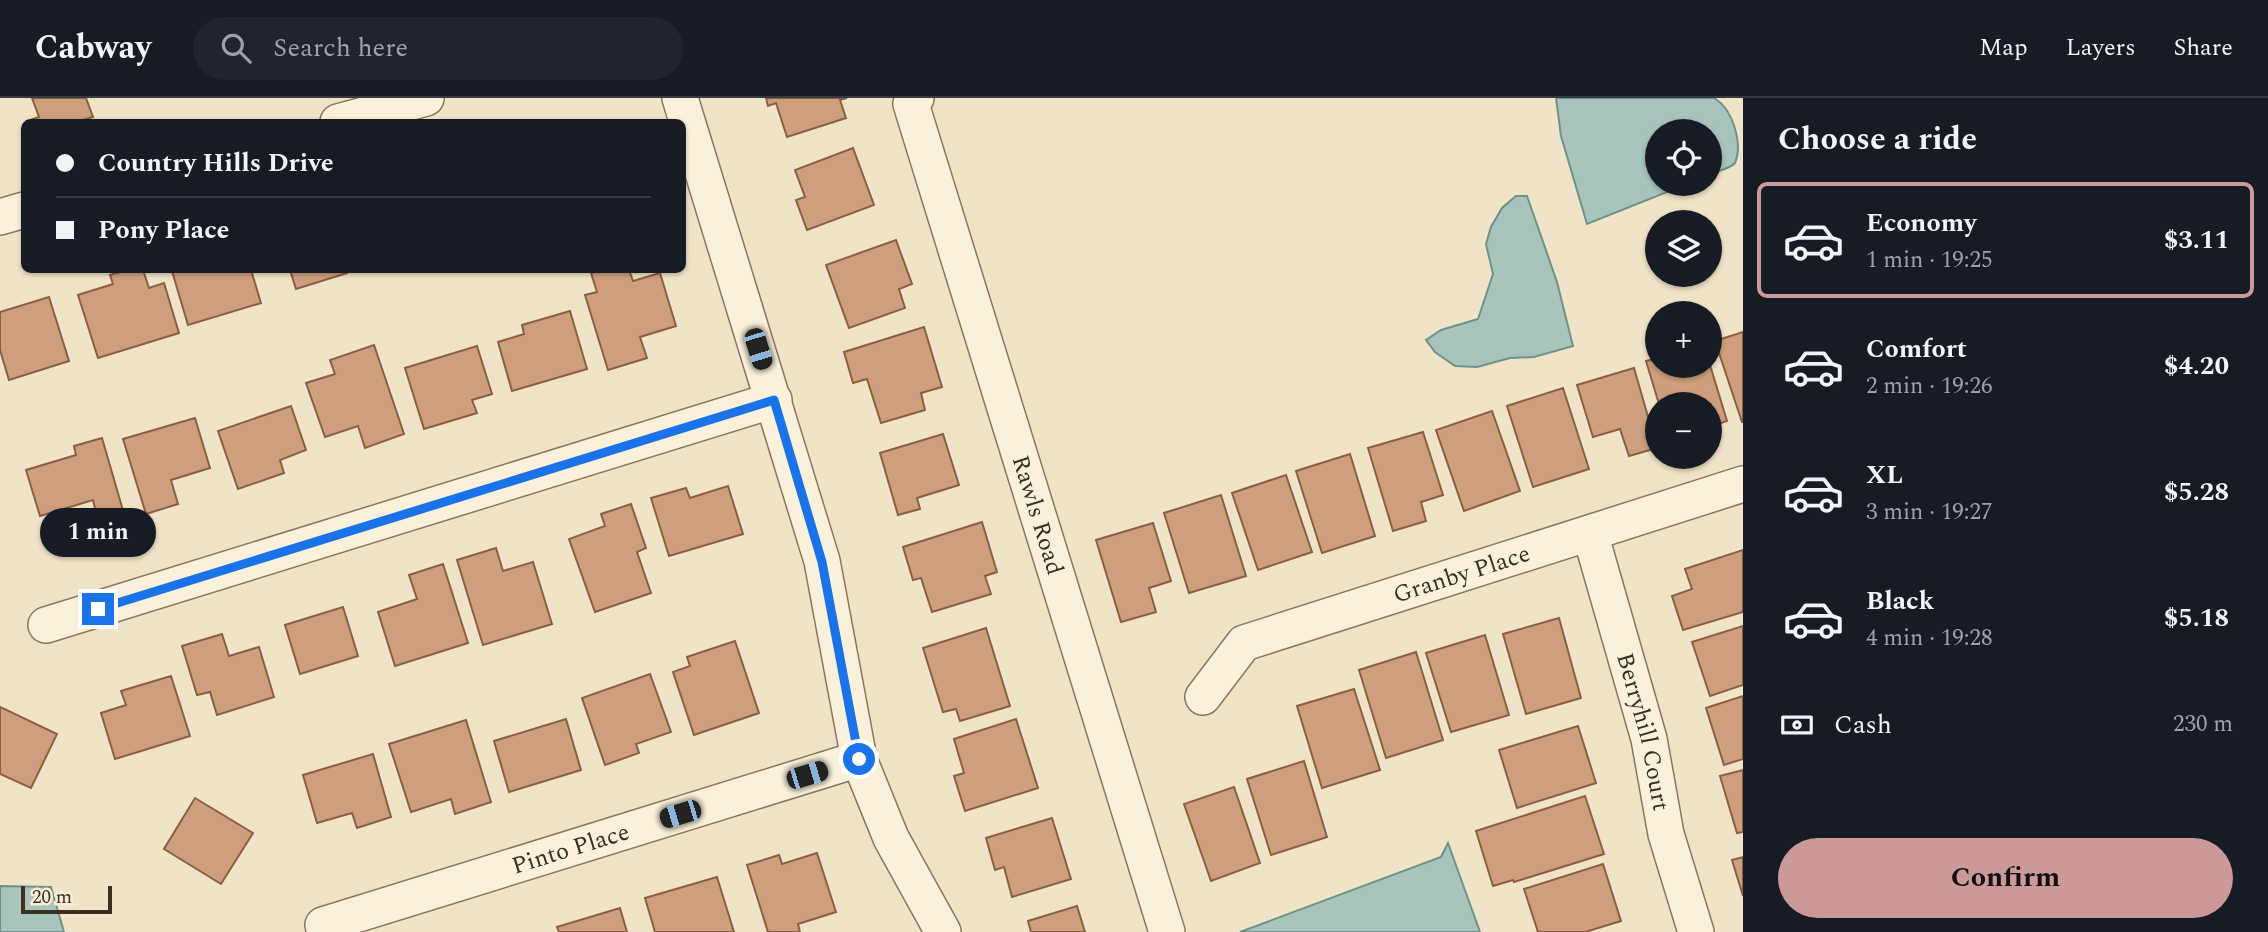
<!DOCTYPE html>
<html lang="en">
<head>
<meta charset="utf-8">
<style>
	body { margin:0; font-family:Spectral,serif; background:#20242c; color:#f1f3f6; height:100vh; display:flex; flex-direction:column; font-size:26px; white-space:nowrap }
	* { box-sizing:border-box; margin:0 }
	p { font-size:23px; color:#9ea1a6 }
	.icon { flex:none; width:38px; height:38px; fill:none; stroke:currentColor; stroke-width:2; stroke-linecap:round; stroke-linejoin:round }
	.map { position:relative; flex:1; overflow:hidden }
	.panel { display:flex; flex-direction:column; background:#171b24; width:525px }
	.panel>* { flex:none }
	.guide { position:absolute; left:21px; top:21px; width:665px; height:154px; border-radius:10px; box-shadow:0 2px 5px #0004; display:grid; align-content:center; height:154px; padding:0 35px; background:#171b24 }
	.controls { position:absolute; left:1645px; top:21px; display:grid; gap:14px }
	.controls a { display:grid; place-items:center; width:77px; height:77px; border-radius:50%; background:#171b24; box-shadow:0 2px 5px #0004; font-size:35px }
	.scale { position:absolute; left:21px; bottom:18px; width:91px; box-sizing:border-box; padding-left:7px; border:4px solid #3d2e20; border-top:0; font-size:19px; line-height:24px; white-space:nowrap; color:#3d2e20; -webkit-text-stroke:5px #f7eed8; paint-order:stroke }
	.end { position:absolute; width:32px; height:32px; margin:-16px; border:9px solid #1a73e8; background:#fff; box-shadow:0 0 0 4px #fff }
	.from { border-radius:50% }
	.bubble { position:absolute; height:49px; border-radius:24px; background:#171b24; box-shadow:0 2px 5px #0004; font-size:23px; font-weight:700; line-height:49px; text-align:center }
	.car { position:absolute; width:21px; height:42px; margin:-21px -10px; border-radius:9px; box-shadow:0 0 5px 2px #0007; background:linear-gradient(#222 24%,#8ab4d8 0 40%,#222 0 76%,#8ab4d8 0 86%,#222 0) }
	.guide b { display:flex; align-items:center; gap:24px; height:66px; font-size:26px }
	.guide b+b { border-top:2px solid #363941 }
	.guide i { width:18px; height:18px; background:#f1f3f6 }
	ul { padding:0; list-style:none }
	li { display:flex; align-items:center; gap:21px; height:116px; margin:0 14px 10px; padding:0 21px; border:4px solid transparent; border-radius:10px }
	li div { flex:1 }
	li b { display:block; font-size:26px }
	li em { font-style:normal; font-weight:700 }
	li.current { border-color:#cc999b }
	li>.icon { width:63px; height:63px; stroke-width:1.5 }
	h2 { padding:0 35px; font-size:32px; line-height:84px }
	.pay { display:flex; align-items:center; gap:18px; height:77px; padding:0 35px; font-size:26px }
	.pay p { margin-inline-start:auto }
	.primary-button { display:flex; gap:14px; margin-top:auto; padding:14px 35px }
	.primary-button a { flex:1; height:80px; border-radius:42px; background:#cc999b; color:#111; font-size:28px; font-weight:700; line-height:80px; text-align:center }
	header { display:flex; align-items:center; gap:42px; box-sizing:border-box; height:98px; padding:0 35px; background:#171b24; border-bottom:2px solid #363941 }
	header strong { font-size:33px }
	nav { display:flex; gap:38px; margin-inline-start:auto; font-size:24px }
	.search { width:490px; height:63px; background:#20242c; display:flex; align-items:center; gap:18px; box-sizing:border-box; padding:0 24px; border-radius:38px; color:#9ea1a6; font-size:26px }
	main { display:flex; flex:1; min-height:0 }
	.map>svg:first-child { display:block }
	.water { fill:#a9c4bc; stroke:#6f938a; stroke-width:2 }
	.building { fill:#cf9f7d; stroke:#8d5f41; stroke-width:2 }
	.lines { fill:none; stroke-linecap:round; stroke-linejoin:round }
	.street-casing { stroke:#8d765c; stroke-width:38 }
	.street { stroke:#faf1dc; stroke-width:35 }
	.route { stroke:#1a73e8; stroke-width:9 }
	.labels { text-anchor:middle; stroke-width:6; stroke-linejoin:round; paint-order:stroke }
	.street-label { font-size:24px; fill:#3d2e20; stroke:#f7eed8 }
</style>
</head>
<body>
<header>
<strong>Cabway</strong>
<div class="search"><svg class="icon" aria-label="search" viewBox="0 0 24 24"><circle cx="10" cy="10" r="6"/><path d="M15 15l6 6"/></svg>Search here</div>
<nav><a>Map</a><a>Layers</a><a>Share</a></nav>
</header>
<main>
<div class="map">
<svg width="1743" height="834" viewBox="0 0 1743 834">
	<rect width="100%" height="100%" fill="#f0e4c8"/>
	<g class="water">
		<path d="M1556 0H1714C1733 11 1743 46 1735 65 1730 71 1717 73 1710 76V33H1657V86H1687L1587 126 1561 38Z"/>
		<path d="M1516 98H1527L1557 184 1573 248 1534 259 1510 260 1477 269 1455 268 1435 254 1426 242 1441 232 1478 221 1493 176 1486 146 1491 129 1502 110Z"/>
		<path d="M1448 745 1480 834H1240L1441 759Z"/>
		<path d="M0 788 51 789 64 834H0Z"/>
	</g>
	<g class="building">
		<path d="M32 0H86L93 19 76 24H28L27 23 39 19Z"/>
		<path d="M766 0H847L840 2 846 20 787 39 776 5 768 8Z"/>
		<path d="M853 50 874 107 807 132 796 102 805 99 795 72Z"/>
		<path d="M896 142 912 186 899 191 905 210 849 230 826 167Z"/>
		<path d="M127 172H143L149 190 164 185 179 235 98 260 78 197 113 186 110 177Z"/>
		<path d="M177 172H251L261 205 188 227 172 173Z"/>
		<path d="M290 172H346L347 175 296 191Z"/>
		<path d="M604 172H629L633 183 660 175 676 228 640 239 647 260 608 272 585 197 597 194 591 175Z"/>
		<path d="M49 199 69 263 9 282 0 252V214Z"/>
		<path d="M570 213 587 271 512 293 498 244 524 236 522 227Z"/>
		<path d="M924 229 942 289 921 295 925 312 881 325 867 281 853 285 844 254Z"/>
		<path d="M1743 234V324H1742L1715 243Z"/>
		<path d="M374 247 404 336 365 350 358 328 325 339 306 285 335 276 330 262Z"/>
		<path d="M477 248 492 296 472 302 477 315 424 331 405 270Z"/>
		<path d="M1657 260V268L1710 267 1727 323 1710 329V306H1659L1646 263Z"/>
		<path d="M1634 270 1657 350 1629 358 1620 331 1593 339 1577 287Z"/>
		<path d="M1563 290 1589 371 1533 389 1507 308Z"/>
		<path d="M291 308 306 352 280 362 284 375 238 391 218 333Z"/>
		<path d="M1492 313 1520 393 1464 413 1436 332Z"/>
		<path d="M195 320 210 370 171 382 178 406 146 416 123 341Z"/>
		<path d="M1423 334 1443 397 1421 404 1426 423 1393 433 1368 350Z"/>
		<path d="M943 336 959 387 917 400 920 411 898 417 880 355Z"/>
		<path d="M102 340 124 416 98 423 93 402 40 418 26 372 76 357 74 348Z"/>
		<path d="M1350 356 1375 438 1322 455 1296 373Z"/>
		<path d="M1286 377 1312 454 1258 472 1232 395Z"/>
		<path d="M728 388 743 436 669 458 651 400 686 390 690 400Z"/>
		<path d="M1221 397 1246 478 1189 495 1164 415Z"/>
		<path d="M631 406 646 450 637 454 651 495 595 514 569 441 605 428 601 416Z"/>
		<path d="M982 424 997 474 985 478 991 496 932 514 921 480 913 482 903 449Z"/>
		<path d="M1153 425 1171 483 1149 490 1156 514 1121 524 1096 442Z"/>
		<path d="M496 450 503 473 533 464 552 526 483 547 457 462Z"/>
		<path d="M1743 452V514L1683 532 1672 498 1692 491 1685 471Z"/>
		<path d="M443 466 468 545 395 568 378 514 417 501 409 477Z"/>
		<path d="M343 509 358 558 300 576 285 527Z"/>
		<path d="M1559 520 1581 600 1526 616 1503 536Z"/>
		<path d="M1743 528V587L1710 598 1692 544Z"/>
		<path d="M986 530 1010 608 960 623 956 611 943 614 923 550Z"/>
		<path d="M222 536 229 558 259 549 274 599 217 617 210 594 197 597 182 548Z"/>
		<path d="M1485 537 1509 617 1451 634 1426 555Z"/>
		<path d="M735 543 759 615 694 637 673 574 690 568 687 559Z"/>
		<path d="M1416 554 1443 642 1386 660 1359 572Z"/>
		<path d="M650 576 671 634 636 646 639 655 605 667 582 600Z"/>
		<path d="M171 578 190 638 115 661 101 615 126 607 121 593Z"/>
		<path d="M1354 591 1380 672 1322 690 1297 608Z"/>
		<path d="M1743 598V661L1724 667 1706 610Z"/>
		<path d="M0 609 57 636 31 690 0 676Z"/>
		<path d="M566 621 581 672 509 694 494 643Z"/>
		<path d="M1016 621 1038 690 965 713 954 678 964 675 954 641Z"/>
		<path d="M466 622 491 704 455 716 451 701 411 714 389 646Z"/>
		<path d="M1578 628 1596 685 1517 710 1499 652Z"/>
		<path d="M373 656 391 719 357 730 352 715 317 725 303 677Z"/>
		<path d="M1304 663 1327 739 1271 757 1247 681Z"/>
		<path d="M1743 672V734L1737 735 1720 678Z"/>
		<path d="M1234 689 1260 765 1211 783 1184 706Z"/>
		<path d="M1585 698 1604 756 1514 784 1513 782 1493 788 1476 733Z"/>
		<path d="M195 700 253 735 221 786 164 751Z"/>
		<path d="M1052 720 1071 781 1012 799 1004 769 995 772 986 740Z"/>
		<path d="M817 755 836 814 798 826 800 834H768L747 767 779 757 782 766Z"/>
		<path d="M1743 759V798L1732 762Z"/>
		<path d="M1603 766 1621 823 1585 834H1538L1524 791Z"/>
		<path d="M717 779 734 834H655L645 800Z"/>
		<path d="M1077 808 1085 834H1031L1028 823Z"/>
		<path d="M620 810 627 834H559L557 829Z"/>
	</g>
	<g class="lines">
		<g class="street-casing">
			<g id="street">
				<path d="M680 0 822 463 859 661 891 740 943 834"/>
				<path id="s1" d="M916 0 911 6 1167 834"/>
				<path d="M338 24 426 0"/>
				<path d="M0 119 24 112"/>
				<path id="s2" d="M1590 435 1649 641 1666 736 1696 834"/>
				<path d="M46 527 774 302"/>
				<path id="s3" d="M1203 599 1244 545 1743 386"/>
				<path id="s4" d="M323 827 859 661"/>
			</g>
		</g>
		<use href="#street" class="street"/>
	</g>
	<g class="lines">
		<path class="route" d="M98 511 774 302 822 464 859 661"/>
	</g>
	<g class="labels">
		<g class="street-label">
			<text dy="8" stroke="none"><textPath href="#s1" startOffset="438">Rawls Road</textPath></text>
			<text dy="8" stroke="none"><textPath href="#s3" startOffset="296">Granby Place</textPath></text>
			<text dy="8" stroke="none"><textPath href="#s2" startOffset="206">Berryhill Court</textPath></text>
			<text dy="8" stroke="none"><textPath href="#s4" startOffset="259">Pinto Place</textPath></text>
		</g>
	</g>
</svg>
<div class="controls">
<a><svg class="icon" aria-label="locate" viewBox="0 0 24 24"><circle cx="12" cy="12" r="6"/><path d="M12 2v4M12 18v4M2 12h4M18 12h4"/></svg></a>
<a><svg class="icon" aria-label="layers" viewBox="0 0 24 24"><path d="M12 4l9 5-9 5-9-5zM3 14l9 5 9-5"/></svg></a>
<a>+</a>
<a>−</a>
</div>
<div class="scale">20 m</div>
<i class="end from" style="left:859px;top:661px"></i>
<i class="end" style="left:98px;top:511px"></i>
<div class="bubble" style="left:40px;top:410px;width:116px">1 min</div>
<i class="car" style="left:758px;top:251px;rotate:163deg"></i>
<i class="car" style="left:807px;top:677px;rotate:73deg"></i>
<i class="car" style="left:680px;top:716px;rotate:253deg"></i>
<div class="guide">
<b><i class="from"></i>Country Hills Drive</b>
<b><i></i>Pony Place</b>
</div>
</div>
<section class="panel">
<h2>Choose a ride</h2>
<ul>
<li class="current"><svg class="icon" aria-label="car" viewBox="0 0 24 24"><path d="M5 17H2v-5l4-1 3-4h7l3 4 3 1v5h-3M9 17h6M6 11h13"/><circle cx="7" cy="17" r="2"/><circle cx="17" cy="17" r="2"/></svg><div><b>Economy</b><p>1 min · 19:25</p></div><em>$3.11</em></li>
<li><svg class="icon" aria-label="car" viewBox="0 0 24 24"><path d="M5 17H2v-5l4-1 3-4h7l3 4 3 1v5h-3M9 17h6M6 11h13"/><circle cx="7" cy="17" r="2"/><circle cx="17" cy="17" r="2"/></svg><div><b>Comfort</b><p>2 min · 19:26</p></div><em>$4.20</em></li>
<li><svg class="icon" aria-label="car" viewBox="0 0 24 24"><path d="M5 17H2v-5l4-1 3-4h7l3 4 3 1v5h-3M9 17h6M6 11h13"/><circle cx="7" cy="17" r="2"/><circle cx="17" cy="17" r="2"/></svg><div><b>XL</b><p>3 min · 19:27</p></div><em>$5.28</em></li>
<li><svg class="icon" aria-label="car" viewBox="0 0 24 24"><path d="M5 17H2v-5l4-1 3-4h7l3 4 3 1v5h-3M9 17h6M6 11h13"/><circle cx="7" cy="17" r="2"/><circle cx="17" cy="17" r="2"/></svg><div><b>Black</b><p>4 min · 19:28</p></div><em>$5.18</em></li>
</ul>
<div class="pay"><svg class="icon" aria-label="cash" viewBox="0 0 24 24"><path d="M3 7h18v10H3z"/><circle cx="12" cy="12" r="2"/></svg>Cash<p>230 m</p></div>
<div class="primary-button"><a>Confirm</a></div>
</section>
</main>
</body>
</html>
